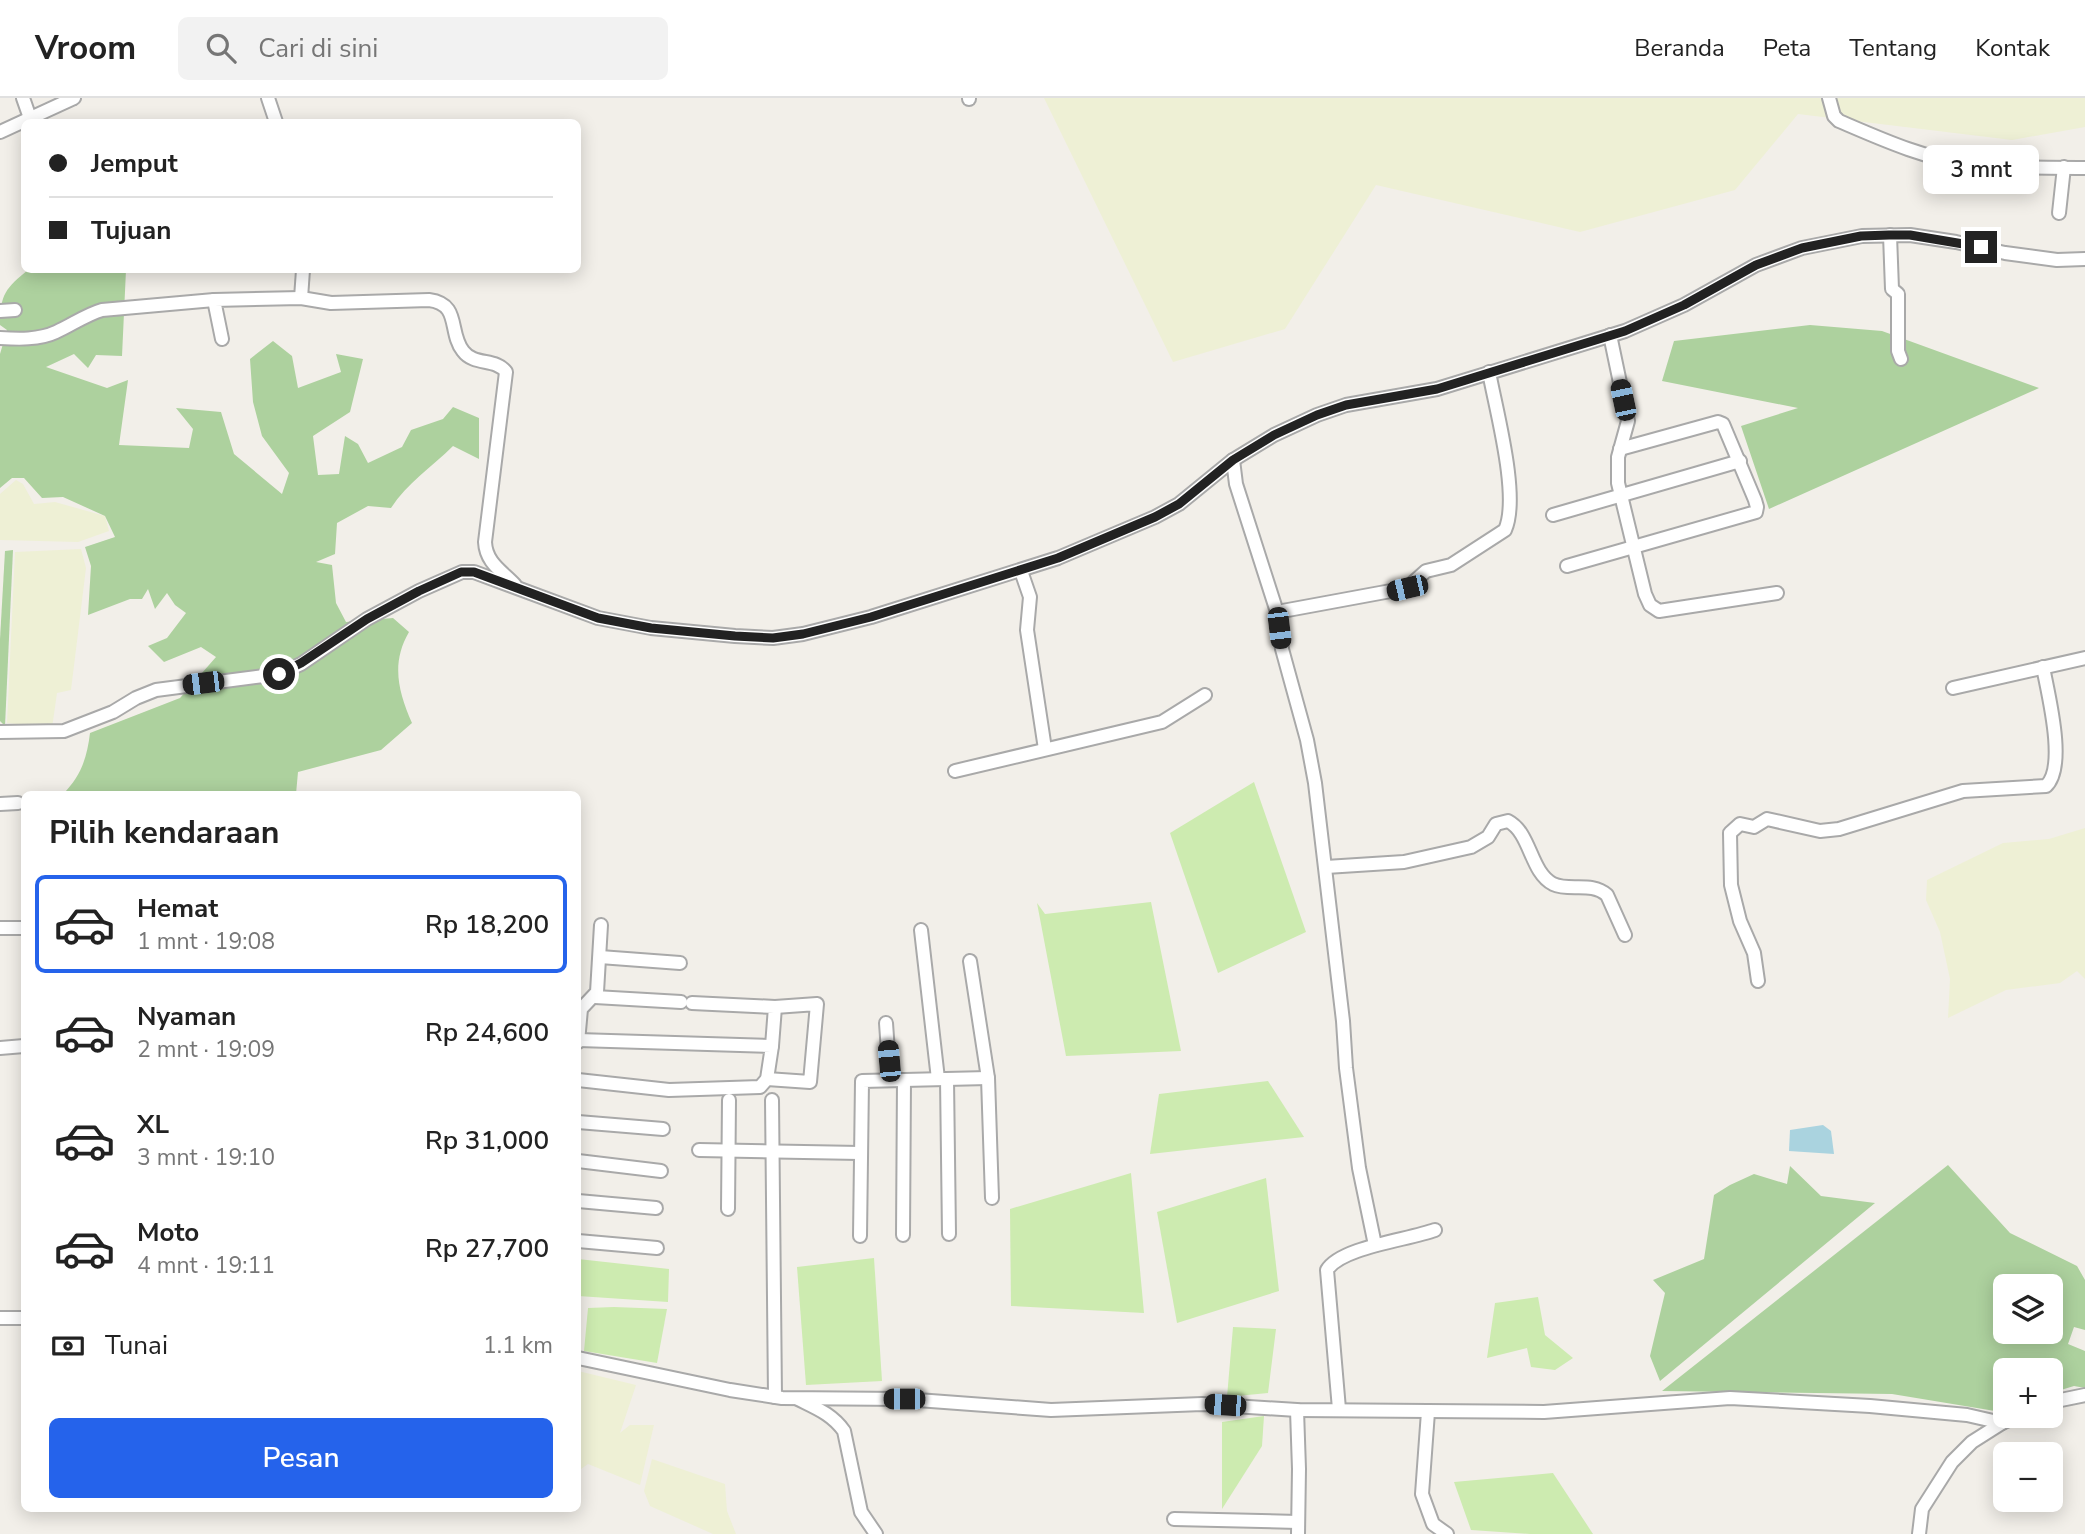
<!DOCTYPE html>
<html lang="id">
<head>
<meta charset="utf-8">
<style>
	body { margin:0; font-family:"Nunito Sans",sans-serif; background:#f2f2f2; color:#222; height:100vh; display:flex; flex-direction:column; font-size:26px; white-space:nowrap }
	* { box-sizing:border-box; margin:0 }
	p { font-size:23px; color:#767676 }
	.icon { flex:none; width:38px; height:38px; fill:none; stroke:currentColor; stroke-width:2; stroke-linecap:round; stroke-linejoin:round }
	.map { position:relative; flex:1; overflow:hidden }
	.details { position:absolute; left:21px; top:693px; width:560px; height:721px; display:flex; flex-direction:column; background:#fff; border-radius:10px; box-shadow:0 4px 18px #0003 }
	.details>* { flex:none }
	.top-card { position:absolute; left:21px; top:21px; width:560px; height:154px; border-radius:10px; box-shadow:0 4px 18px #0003; display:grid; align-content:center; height:154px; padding:0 28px; background:#fff }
	.buttons { position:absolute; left:1993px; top:1176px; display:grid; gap:14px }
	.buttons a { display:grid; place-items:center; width:70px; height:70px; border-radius:10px; background:#fff; box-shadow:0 4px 18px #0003; font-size:35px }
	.end { position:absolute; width:32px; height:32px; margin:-16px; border:9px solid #222; background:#fff; box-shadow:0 0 0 4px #fff }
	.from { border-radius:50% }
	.bubble { position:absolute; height:49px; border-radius:10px; background:#fff; box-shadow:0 4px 18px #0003; font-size:23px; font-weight:600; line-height:49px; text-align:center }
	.car { position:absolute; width:21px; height:42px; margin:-21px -10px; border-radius:9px; box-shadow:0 0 5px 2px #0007; background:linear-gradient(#222 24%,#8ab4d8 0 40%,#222 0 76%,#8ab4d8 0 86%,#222 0) }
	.top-card b { display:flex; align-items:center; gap:24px; height:66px; font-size:26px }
	.top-card b+b { border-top:2px solid #e0e0e0 }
	.top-card i { width:18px; height:18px; background:#222 }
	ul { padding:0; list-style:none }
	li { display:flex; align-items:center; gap:21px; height:98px; margin:0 14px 10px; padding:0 14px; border:4px solid transparent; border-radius:10px }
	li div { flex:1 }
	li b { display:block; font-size:26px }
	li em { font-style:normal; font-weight:600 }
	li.active { border-color:#2563eb }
	li>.icon { width:63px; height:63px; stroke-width:1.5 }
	h2 { padding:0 28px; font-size:32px; line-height:84px }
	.pay { display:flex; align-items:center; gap:18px; height:77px; padding:0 28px; font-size:26px }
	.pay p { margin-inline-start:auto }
	.action { display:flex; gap:14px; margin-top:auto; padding:14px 28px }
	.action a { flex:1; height:80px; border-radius:10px; background:#2563eb; color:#fff; font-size:28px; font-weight:600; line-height:80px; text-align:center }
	header { display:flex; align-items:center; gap:42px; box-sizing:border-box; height:98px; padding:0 35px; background:#fff; border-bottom:2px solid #e0e0e0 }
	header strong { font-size:33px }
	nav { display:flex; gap:38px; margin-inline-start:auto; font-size:24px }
	.search { width:490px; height:63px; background:#f2f2f2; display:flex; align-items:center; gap:18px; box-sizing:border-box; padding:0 24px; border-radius:10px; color:#767676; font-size:26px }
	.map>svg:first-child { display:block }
	.farmland { fill:#eef0d5 }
	.grass { fill:#cdebb0 }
	.forest { fill:#add19e; fill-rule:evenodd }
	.water { fill:#aad3df }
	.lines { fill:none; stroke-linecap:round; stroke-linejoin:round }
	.minor-casing { stroke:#a9a9a9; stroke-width:16 }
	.minor { stroke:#fff; stroke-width:12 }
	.route { stroke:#222; stroke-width:9 }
</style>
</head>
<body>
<header>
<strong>Vroom</strong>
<div class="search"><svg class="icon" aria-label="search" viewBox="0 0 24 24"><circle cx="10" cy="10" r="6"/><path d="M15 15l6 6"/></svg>Cari di sini</div>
<nav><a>Beranda</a><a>Peta</a><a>Tentang</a><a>Kontak</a></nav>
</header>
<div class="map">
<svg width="2085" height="1436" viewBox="0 0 2085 1436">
	<rect width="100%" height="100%" fill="#f2efe9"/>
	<g class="farmland">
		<path d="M1044 0H2085V29L2012 42 1798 16 1735 92 1580 134 1376 87 1285 231 1173 264Z"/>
		<path d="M16 382 23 386 34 406 55 404 105 418 109 433 78 444 0 442V396Z"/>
		<path d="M81 451 86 470 71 592 57 595 52 630 7 625 15 454Z"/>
		<path d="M2085 730V881L2077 873 2060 885 2006 892 1948 920 1950 881 1940 834 1926 802 1927 782 2003 745 2049 741Z"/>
		<path d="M578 1273 636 1287 620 1335 630 1327H654L640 1387 588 1366 581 1371 578 1365Z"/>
		<path d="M652 1361 725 1386 727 1413 736 1436H713L650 1408 644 1393Z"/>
	</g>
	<g class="grass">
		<path d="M1254 684 1306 834 1218 875 1170 735Z"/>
		<path d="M1151 804 1181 953 1066 958 1037 805 1045 816Z"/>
		<path d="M1268 983 1304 1039 1150 1056 1159 996Z"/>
		<path d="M1131 1075 1144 1215 1011 1208 1010 1111Z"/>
		<path d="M1266 1080 1279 1193 1177 1225 1157 1114Z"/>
		<path d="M874 1160 882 1283 806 1287 797 1169Z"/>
		<path d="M578 1161 669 1171 668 1204 578 1198Z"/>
		<path d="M1538 1199 1545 1237 1573 1260 1555 1272 1531 1269 1527 1250 1487 1260 1495 1205Z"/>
		<path d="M614 1209 667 1211 657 1265 584 1253 588 1210Z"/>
		<path d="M1233 1229 1276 1231 1268 1295 1227 1299Z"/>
		<path d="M1264 1318 1262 1348 1222 1411V1324Z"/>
		<path d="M1553 1375 1593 1436H1530L1471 1432 1454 1384Z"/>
	</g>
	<g class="forest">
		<path d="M28 172H126L122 258 96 257 88 270 74 256 46 269 107 290 128 282 119 347 189 350 193 331 176 310 221 314 234 356 282 396 289 375 262 338 253 304 250 261 273 243 292 258 298 290 341 274 336 256 363 261 350 314 313 338 318 377 339 376 345 338 358 346 368 365 402 349 411 332 443 321 453 309 479 320V361L453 348C432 369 407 385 391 410L368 408 337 425 335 456 316 464 332 467 336 505 346 524 393 520 409 534C391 565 398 593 412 625L381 652 298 674 296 696H63C81 678 87 660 90 635L180 600 216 559 201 549 164 564 148 548 167 540 186 515 175 507 167 495 155 511 148 491 142 501H130L88 517 91 468 85 449 115 439 105 418 63 399 42 400 24 380H12L0 390V256L7 232 0 227C0 196 6 190 28 172Z"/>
		<path d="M1810 227 1882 233 2039 290 1769 411 1741 328 1798 310 1662 283 1674 243Z"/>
		<path d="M13 452 5 628 0 623V541L5 453Z"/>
		<path d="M1948 1067 2010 1135 2077 1168 2085 1182V1232L2074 1229 2068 1246 2085 1253V1290L2074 1288 2051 1295V1272H2006L2005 1309 1995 1313 1892 1296 1662 1293ZM2006 1188H2051V1234H2006Z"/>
		<path d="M1790 1068 1821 1098 1875 1105 1660 1283 1650 1258 1665 1195 1653 1182 1704 1161 1714 1097 1730 1087 1754 1076 1787 1086Z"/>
	</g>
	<path class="water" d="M1823 1027 1831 1033 1834 1056 1789 1053 1790 1032Z"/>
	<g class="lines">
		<g class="minor-casing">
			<g id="minor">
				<path d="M23 0 30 20"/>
				<path d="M268 0 276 24"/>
				<path d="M969 0V1"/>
				<path d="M1829 0 1834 18 1839 23C1881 41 1925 61 1972 67 2009 71 2048 69 2085 70"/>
				<path d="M0 34 74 0"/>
				<path d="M2059 115 2064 69"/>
				<path d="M1890 137 1892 191 1898 196V253L1901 261"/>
				<path d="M301 200 303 172"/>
				<path d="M0 213 15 212"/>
				<path d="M1610 237 1628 323 1618 359V385L1645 496 1650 507 1659 513 1777 495"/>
				<path d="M0 240C18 241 39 242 56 234 72 227 85 217 102 212L214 202"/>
				<path d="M222 241 214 202 301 200 331 205 429 202C461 206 448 234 463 253 474 268 496 260 506 274L485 444C486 465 502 473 515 487"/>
				<path d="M1233 362 1236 386 1277 514 1282 551 1307 642 1315 685 1343 923 1346 970 1359 1070 1375 1147"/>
				<path d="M1553 417 1740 363"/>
				<path d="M1567 468 1756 414 1757 409 1755 402 1723 326 1718 324 1620 351"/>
				<path d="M1021 473 1030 499 1027 532 1045 651"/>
				<path d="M1277 514 1407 490 1426 473 1451 467 1505 432C1520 399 1496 312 1489 274"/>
				<path d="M1953 590 2085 560"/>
				<path d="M0 634 64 633 113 614 136 600 156 592 279 576 301 566 367 521 419 493 462 474H474L598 520 651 530 735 538 773 540 803 536 871 519 1058 460 1155 419 1179 406 1233 362 1274 337 1317 317 1346 307 1437 291 1625 233 1684 207 1756 167 1802 150 1862 138 1910 137 1956 144 2005 155 2057 162 2085 161"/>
				<path d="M955 673 1162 624 1205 597"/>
				<path d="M0 706 18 705"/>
				<path d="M1326 769 1404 764 1471 749 1488 739 1496 726 1508 723C1531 735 1530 774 1553 786 1570 794 1591 783 1607 797L1625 837"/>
				<path d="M0 830H24"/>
				<path d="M921 832 938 981"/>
				<path d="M600 859 680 865"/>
				<path d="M970 863 988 980 992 1100"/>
				<path d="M1758 883 1754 855 1740 823 1731 787 1730 735 1740 726 1754 729 1767 721 1820 733 1839 731 1963 693 2046 688C2067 669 2048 596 2043 569"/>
				<path d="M595 899 681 904"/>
				<path d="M692 905 775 909 772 948"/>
				<path d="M886 925 890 982"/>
				<path d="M578 944 581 911 597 894 601 827"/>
				<path d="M0 950 24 948"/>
				<path d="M767 981 810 984 817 906 775 909"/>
				<path d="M947 981 949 1136"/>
				<path d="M578 982 669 992 760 989 767 981 772 948 578 942"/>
				<path d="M772 1002 775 1299"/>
				<path d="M578 1024 663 1031"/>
				<path d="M699 1052 860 1055"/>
				<path d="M578 1063 661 1073"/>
				<path d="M578 1103 656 1110"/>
				<path d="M728 1111 729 1002"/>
				<path d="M903 1137 904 982"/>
				<path d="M860 1138 862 983 988 980"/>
				<path d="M578 1143 657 1150"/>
				<path d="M0 1220H24"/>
				<path d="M578 1260 730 1292 782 1300 904 1301 1051 1312 1202 1306 1297 1312 1544 1314 1730 1300 1870 1308 1967 1317 2002 1325"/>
				<path d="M798 1301C816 1310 832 1316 844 1333L861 1414 876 1436"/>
				<path d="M2051 1304 2085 1297"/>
				<path d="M1339 1311 1327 1172C1341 1149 1408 1142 1435 1132"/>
				<path d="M1297 1312 1299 1371 1298 1436"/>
				<path d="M1428 1314 1422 1396 1433 1426 1447 1436"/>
				<path d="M1174 1421 1298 1424"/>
				<path d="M1919 1436 1922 1411 1952 1364 1972 1344 2002 1325 2018 1318"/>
			</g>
		</g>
		<use href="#minor" class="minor"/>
	</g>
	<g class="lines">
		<path class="route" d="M279 576 301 565 367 521 419 493 461 474H474L598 520 651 530 735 538 773 540 803 536 871 519 1058 460 1155 419 1179 406 1233 362 1274 337 1317 317 1346 307 1437 291 1625 233 1684 207 1756 167 1802 150 1861 138 1889 137H1910L1981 149"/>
	</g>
</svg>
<div class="buttons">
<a><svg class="icon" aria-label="layers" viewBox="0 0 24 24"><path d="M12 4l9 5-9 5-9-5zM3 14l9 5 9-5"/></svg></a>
<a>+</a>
<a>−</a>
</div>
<i class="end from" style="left:279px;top:576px"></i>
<i class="end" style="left:1981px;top:149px"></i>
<div class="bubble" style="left:1923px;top:47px;width:116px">3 mnt</div>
<i class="car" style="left:1623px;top:302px;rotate:348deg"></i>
<i class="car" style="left:1407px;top:490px;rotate:257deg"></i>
<i class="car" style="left:1279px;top:530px;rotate:173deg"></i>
<i class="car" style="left:203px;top:585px;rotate:263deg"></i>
<i class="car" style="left:889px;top:963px;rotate:355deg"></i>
<i class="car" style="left:904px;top:1301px;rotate:270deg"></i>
<i class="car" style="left:1225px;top:1307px;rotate:274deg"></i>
<div class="top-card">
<b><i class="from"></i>Jemput</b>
<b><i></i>Tujuan</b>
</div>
<section class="details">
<h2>Pilih kendaraan</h2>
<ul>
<li class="active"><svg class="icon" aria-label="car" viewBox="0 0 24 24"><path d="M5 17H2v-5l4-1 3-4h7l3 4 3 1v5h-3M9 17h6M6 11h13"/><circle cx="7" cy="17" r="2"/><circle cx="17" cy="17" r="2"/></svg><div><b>Hemat</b><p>1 mnt · 19:08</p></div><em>Rp 18,200</em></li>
<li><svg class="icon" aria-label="car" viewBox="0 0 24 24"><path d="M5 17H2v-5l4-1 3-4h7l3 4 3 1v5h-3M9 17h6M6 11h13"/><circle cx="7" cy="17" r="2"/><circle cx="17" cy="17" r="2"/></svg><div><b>Nyaman</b><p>2 mnt · 19:09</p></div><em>Rp 24,600</em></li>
<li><svg class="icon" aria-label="car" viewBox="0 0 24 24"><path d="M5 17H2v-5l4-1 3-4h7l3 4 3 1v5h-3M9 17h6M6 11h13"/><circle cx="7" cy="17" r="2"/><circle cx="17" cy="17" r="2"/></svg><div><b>XL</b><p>3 mnt · 19:10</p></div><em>Rp 31,000</em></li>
<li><svg class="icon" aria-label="car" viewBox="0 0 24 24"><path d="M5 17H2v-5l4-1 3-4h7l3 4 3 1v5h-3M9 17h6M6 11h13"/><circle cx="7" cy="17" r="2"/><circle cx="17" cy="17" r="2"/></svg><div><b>Moto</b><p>4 mnt · 19:11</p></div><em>Rp 27,700</em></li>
</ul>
<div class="pay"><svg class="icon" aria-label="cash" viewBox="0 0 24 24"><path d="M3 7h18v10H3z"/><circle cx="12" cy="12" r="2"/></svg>Tunai<p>1.1 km</p></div>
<div class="action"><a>Pesan</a></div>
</section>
</div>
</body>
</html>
